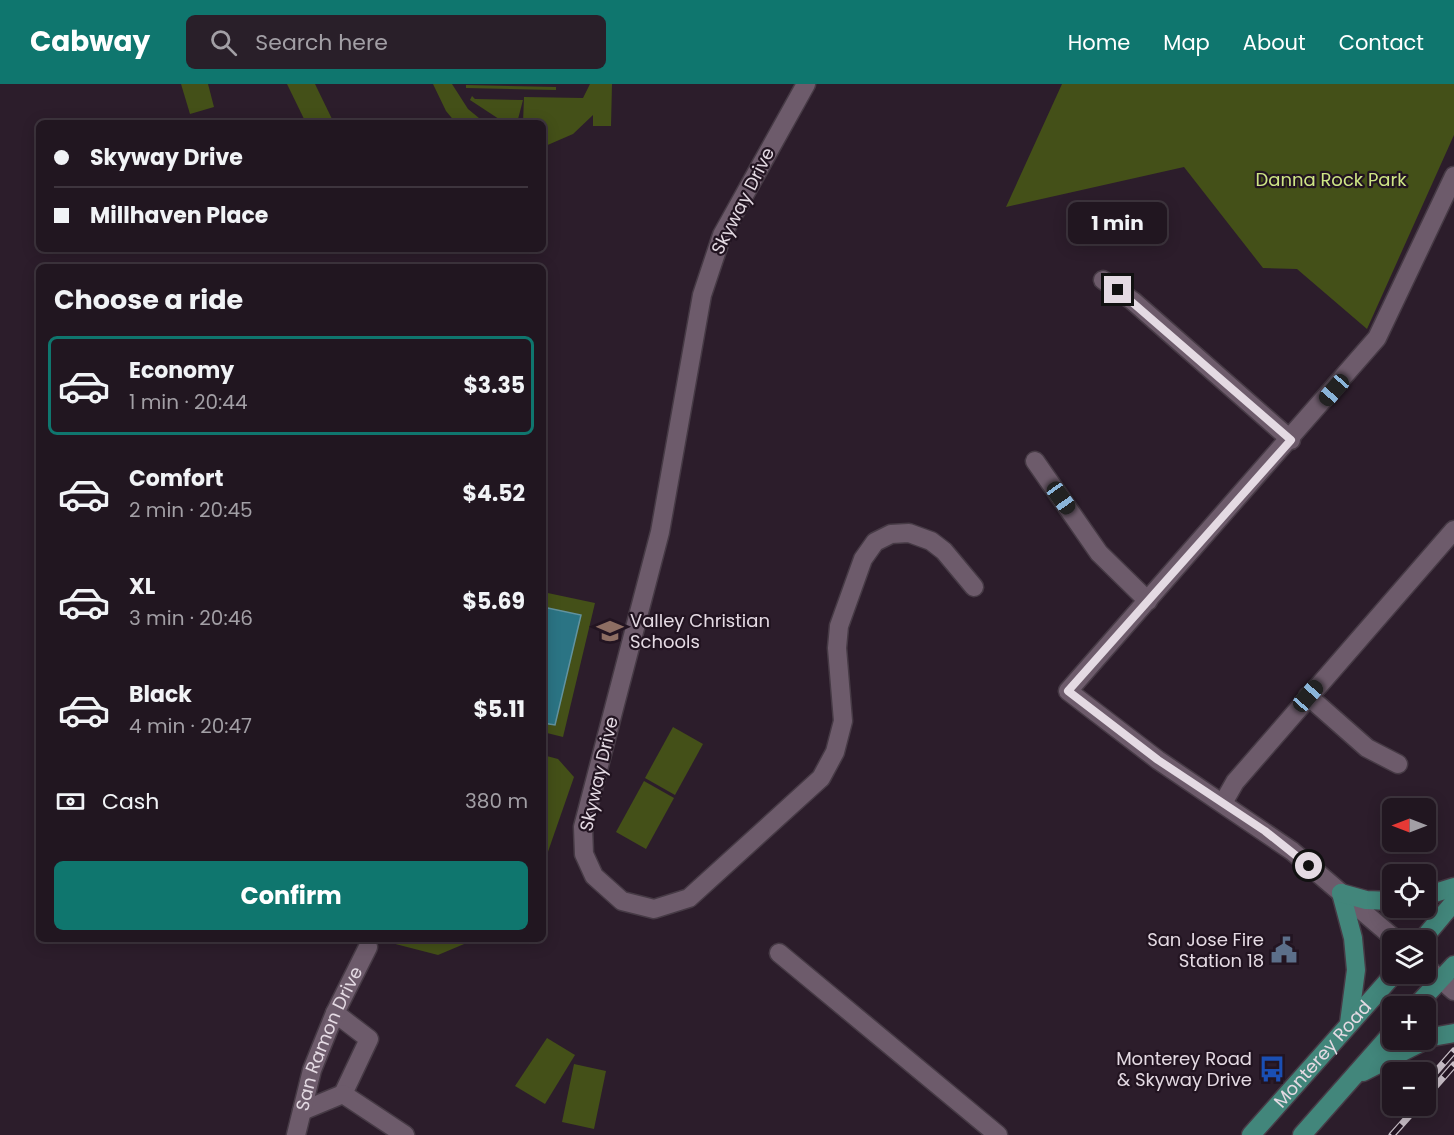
<!DOCTYPE html>
<html lang="en">
<head>
<meta charset="utf-8">
<style>
	body { margin:0; font-family:Poppins,sans-serif; background:#291f29; color:#f1f3f6; height:100vh; display:flex; flex-direction:column; font-size:22px; white-space:nowrap }
	* { box-sizing:border-box; margin:0 }
	p { font-size:20px; color:#a29fa5 }
	.icon { flex:none; width:33px; height:33px; fill:none; stroke:currentColor; stroke-width:2; stroke-linecap:round; stroke-linejoin:round }
	.map { position:relative; flex:1; overflow:hidden }
	.panel { position:absolute; left:36px; top:180px; width:510px; height:678px; display:flex; flex-direction:column; background:#211620; border-radius:9px; box-shadow:0 3px 15px #0003,0 0 0 2px #3e353e }
	.panel>* { flex:none }
	.top-card { position:absolute; left:36px; top:36px; width:510px; height:132px; border-radius:9px; box-shadow:0 3px 15px #0003,0 0 0 2px #3e353e; display:grid; align-content:center; height:132px; padding:0 18px; background:#211620 }
	.needle { width:39px; rotate:270deg }
	.tools { position:absolute; left:1382px; top:714px; display:grid; gap:12px }
	.tools a { display:grid; place-items:center; width:54px; height:54px; border-radius:9px; background:#211620; box-shadow:0 3px 15px #0003,0 0 0 2px #3e353e; font-size:30px }
	.end { position:absolute; width:27px; height:27px; margin:-14px; border:8px solid #e4dae3; background:#111; box-shadow:0 0 0 3px #111 }
	.from { border-radius:50% }
	.bubble { position:absolute; height:42px; border-radius:9px; background:#211620; box-shadow:0 3px 15px #0003,0 0 0 2px #3e353e; font-size:20px; font-weight:700; line-height:42px; text-align:center }
	.car { position:absolute; width:18px; height:36px; margin:-18px -9px; border-radius:8px; box-shadow:0 0 4px 2px #0007; background:linear-gradient(#222 24%,#8ab4d8 0 40%,#222 0 76%,#8ab4d8 0 86%,#222 0) }
	.top-card b { display:flex; align-items:center; gap:21px; height:57px; font-size:22px }
	.top-card b+b { border-top:2px solid #3e353e }
	.top-card i { width:15px; height:15px; background:#f1f3f6 }
	ul { padding:0; list-style:none }
	li { display:flex; align-items:center; gap:18px; height:99px; margin:0 12px 9px; padding:0 6px; border:3px solid transparent; border-radius:9px }
	li div { flex:1 }
	li b { display:block; font-size:22px }
	li em { font-style:normal; font-weight:700 }
	li.on { border-color:#0f766e }
	li>.icon { width:54px; height:54px; stroke-width:1.5 }
	h2 { padding:0 18px; font-size:27px; line-height:72px }
	.pay { display:flex; align-items:center; gap:15px; height:66px; padding:0 18px; font-size:22px }
	.pay p { margin-inline-start:auto }
	.button { display:flex; gap:12px; margin-top:auto; padding:12px 18px }
	.button a { flex:1; height:69px; border-radius:9px; background:#0f766e; color:#fff; font-size:24px; font-weight:700; line-height:69px; text-align:center }
	header { display:flex; align-items:center; gap:36px; box-sizing:border-box; height:84px; padding:0 30px; background:#0f766e; color:#fff }
	header strong { font-size:28px }
	nav { display:flex; gap:33px; margin-inline-start:auto; font-size:21px }
	.search { width:420px; height:54px; background:#291f29; display:flex; align-items:center; gap:15px; box-sizing:border-box; padding:0 21px; border-radius:9px; color:#a29fa5; font-size:22px }
	.map>svg:first-child { display:block }
	.green { fill:#445018 }
	.water { fill:#2b7484; stroke:#6293a0; stroke-width:1.5 }
	.lines { fill:none; stroke-linecap:round; stroke-linejoin:round }
	.minor-casing { stroke:#463a45; stroke-width:21 }
	.major-casing { stroke:#463a45; stroke-width:21 }
	.minor { stroke:#6d5b6b; stroke-width:18 }
	.major { stroke:#42867b; stroke-width:18 }
	.rail-casing { stroke:#c7bdc6; stroke-width:7 }
	.rail { stroke:#221421; stroke-width:4.5; stroke-dasharray:14; stroke-linecap:butt }
	.route { stroke:#e4dae3; stroke-width:8 }
	.labels { text-anchor:middle; stroke-width:4.5; stroke-linejoin:round; paint-order:stroke }
	.park-label { font-size:18px; fill:#cee585; stroke:#221421 }
	.street-label { font-size:18px; fill:#e4dae3; stroke:#221421 }
	.poi-label { font-size:18px; fill:#e4dae3; stroke:#221421; text-anchor:end }
</style>
</head>
<body>
<header>
<strong>Cabway</strong>
<div class="search"><svg class="icon" aria-label="search" viewBox="0 0 24 24"><circle cx="10" cy="10" r="6"/><path d="M15 15l6 6"/></svg>Search here</div>
<nav><a>Home</a><a>Map</a><a>About</a><a>Contact</a></nav>
</header>
<div class="map">
<svg width="1454" height="1051" viewBox="0 0 1454 1051">
	<rect width="100%" height="100%" fill="#2c1d2b"/>
	<g class="green">
		<path d="M181 0H208L214 23 190 30Z"/>
		<path d="M287 0H315L332 35 325 39H306Z"/>
		<path d="M433 0H452L468 25 485 39H456L446 27Z"/>
		<path d="M590 0H612L611 42H593V31L573 50 543 63V39H523L524 13 583 14Z"/>
		<path d="M1062 0H1454V51L1367 245 1297 185 1263 184 1184 83 1006 123Z"/>
		<path d="M466 1 556 3V6L466 4Z"/>
		<path d="M472 12 475 15 523 16 517 39H505L470 16Z"/>
		<path d="M543 508 595 519 563 653 543 648Z"/>
		<path d="M673 643 703 660 675 711 645 694Z"/>
		<path d="M543 671 558 675 574 693 543 782Z"/>
		<path d="M644 697 674 714 646 765 616 748Z"/>
		<path d="M376 855H476L438 871Z"/>
		<path d="M547 954 575 971 545 1020 515 1002Z"/>
		<path d="M574 980 606 987 594 1045 562 1038Z"/>
	</g>
	<path class="water" d="M543 523 581 531 555 641 543 639Z"/>
	<g class="lines">
		<g class="minor-casing">
			<g id="minor">
				<path d="M806 0 722 151 702 211 660 448 583 743 584 770 594 792 622 817 654 825 689 814 821 694 835 668 843 637 837 564 839 542 863 475 875 458 891 450 909 449 931 457 944 467 974 503"/>
				<path d="M1103 196 1133 217 1291 356"/>
				<path d="M1035 377 1099 469 1148 517"/>
				<path d="M1308 612 1367 664 1398 680"/>
				<path d="M1223 719 1235 698 1454 446"/>
				<path d="M1396 856 1292 767 1158 676 1068 607 1377 254 1454 92"/>
				<path d="M779 869 998 1051"/>
				<path d="M1425 882 1454 907"/>
				<path d="M335 929 369 955 343 1010"/>
				<path d="M302 1027 343 1010 405 1051"/>
				<path id="s1" d="M296 1051 312 986 335 929 368 863"/>
			</g>
		</g>
		<g class="major-casing">
			<g id="major">
				<path d="M1341 809 1353 854 1356 886 1349 939"/>
				<path d="M1341 809 1366 816 1392 817"/>
				<path d="M1425 812 1454 803"/>
				<path d="M1422 856 1454 818"/>
				<path d="M1416 922 1454 881"/>
				<path d="M1363 988 1432 953 1454 949"/>
				<path id="s2" d="M1251 1051 1394 890"/>
				<path d="M1302 1051 1392 949"/>
			</g>
		</g>
		<use href="#minor" class="minor"/>
		<use href="#major" class="major"/>
		<g class="rail-casing">
			<g id="rail">
				<path d="M1425 1000 1454 967"/>
				<path d="M1425 1014 1454 981"/>
				<path d="M1392 1051 1418 1022"/>
			</g>
		</g>
		<use href="#rail" class="rail"/>
	</g>
	<g class="lines">
		<path class="route" d="M1118 206 1291 356 1068 607 1158 676 1265 747 1309 782"/>
	</g>
	<defs>
		<g id="school-bare" transform="scale(2.07)"><path d="M0-5L7-2L0 1L-7-2ZM-4 1L0 2.5L4 1V4Q0 6-4 4Z" fill="#8d6e63" stroke="#221421" stroke-width="2.5" paint-order="stroke"/></g>
		<g id="civic-bare" transform="scale(2.07)"><path d="M-.6-6.5H3V-4.5H.6V-3L4-1V1h2V6H-6V1h2V-1L-.6-3ZM-1.2 2.5V6h2.4V2.5Z" fill="#5c6f8a" stroke="#221421" stroke-width="2.5" paint-order="stroke"/></g>
		<g id="bus-bare" transform="scale(2.07)"><path d="M-5-6H5V4H4V6H2V4H-2V6H-4V4H-5ZM-3.5-4V0h7V-4ZM-3.5 1.2v1.5H-2V1.2ZM2 1.2v1.5H3.5V1.2Z" fill="#1a4fb4" stroke="#221421" stroke-width="2.5" paint-order="stroke"/></g>
	</defs>
	<g fill-rule="evenodd">
		<use href="#school-bare" x="610" y="547"/>
		<use href="#civic-bare" x="1284" y="866"/>
		<use href="#bus-bare" x="1272" y="985"/>
	</g>
	<g class="labels">
		<g class="park-label">
			<text x="1331" y="102">Danna Rock Park</text>
		</g>
		<g class="street-label">
			<text transform="translate(743 117) rotate(-63)" y="6">Skyway Drive</text>
			<text transform="translate(599 690) rotate(-77)" y="6">Skyway Drive</text>
			<text dy="6" stroke="none"><textPath href="#s1" startOffset="102">San Ramon Drive</textPath></text>
			<text dy="6" stroke="none"><textPath href="#s2" startOffset="108">Monterey Road</textPath></text>
		</g>
		<g class="poi-label">
			<text x="630" y="543" text-anchor="start">Valley Christian<tspan x="630" dy="21">Schools</tspan></text>
			<text x="1264" y="862">San Jose Fire<tspan x="1264" dy="21">Station 18</tspan></text>
			<text x="1252" y="981">Monterey Road<tspan x="1252" dy="21">&amp; Skyway Drive</tspan></text>
		</g>
	</g>
</svg>
<div class="tools">
<a><svg class="needle" viewBox="-14 -14 28 28"><path d="M0-13l5 13h-10z" fill="#e53935"/><path d="M0 13l5-13h-10z" fill="#a29fa5"/></svg></a>
<a><svg class="icon" aria-label="locate" viewBox="0 0 24 24"><circle cx="12" cy="12" r="6"/><path d="M12 2v4M12 18v4M2 12h4M18 12h4"/></svg></a>
<a><svg class="icon" aria-label="layers" viewBox="0 0 24 24"><path d="M12 4l9 5-9 5-9-5zM3 14l9 5 9-5"/></svg></a>
<a>+</a>
<a>−</a>
</div>
<i class="end from" style="left:1309px;top:782px"></i>
<i class="end" style="left:1118px;top:206px"></i>
<div class="bubble" style="left:1068px;top:118px;width:99px">1 min</div>
<i class="car" style="left:1334px;top:306px;rotate:221deg"></i>
<i class="car" style="left:1061px;top:414px;rotate:145deg"></i>
<i class="car" style="left:1308px;top:612px;rotate:41deg"></i>
<div class="top-card">
<b><i class="from"></i>Skyway Drive</b>
<b><i></i>Millhaven Place</b>
</div>
<section class="panel">
<h2>Choose a ride</h2>
<ul>
<li class="on"><svg class="icon" aria-label="car" viewBox="0 0 24 24"><path d="M5 17H2v-5l4-1 3-4h7l3 4 3 1v5h-3M9 17h6M6 11h13"/><circle cx="7" cy="17" r="2"/><circle cx="17" cy="17" r="2"/></svg><div><b>Economy</b><p>1 min · 20:44</p></div><em>$3.35</em></li>
<li><svg class="icon" aria-label="car" viewBox="0 0 24 24"><path d="M5 17H2v-5l4-1 3-4h7l3 4 3 1v5h-3M9 17h6M6 11h13"/><circle cx="7" cy="17" r="2"/><circle cx="17" cy="17" r="2"/></svg><div><b>Comfort</b><p>2 min · 20:45</p></div><em>$4.52</em></li>
<li><svg class="icon" aria-label="car" viewBox="0 0 24 24"><path d="M5 17H2v-5l4-1 3-4h7l3 4 3 1v5h-3M9 17h6M6 11h13"/><circle cx="7" cy="17" r="2"/><circle cx="17" cy="17" r="2"/></svg><div><b>XL</b><p>3 min · 20:46</p></div><em>$5.69</em></li>
<li><svg class="icon" aria-label="car" viewBox="0 0 24 24"><path d="M5 17H2v-5l4-1 3-4h7l3 4 3 1v5h-3M9 17h6M6 11h13"/><circle cx="7" cy="17" r="2"/><circle cx="17" cy="17" r="2"/></svg><div><b>Black</b><p>4 min · 20:47</p></div><em>$5.11</em></li>
</ul>
<div class="pay"><svg class="icon" aria-label="cash" viewBox="0 0 24 24"><path d="M3 7h18v10H3z"/><circle cx="12" cy="12" r="2"/></svg>Cash<p>380 m</p></div>
<div class="button"><a>Confirm</a></div>
</section>
</div>
</body>
</html>
